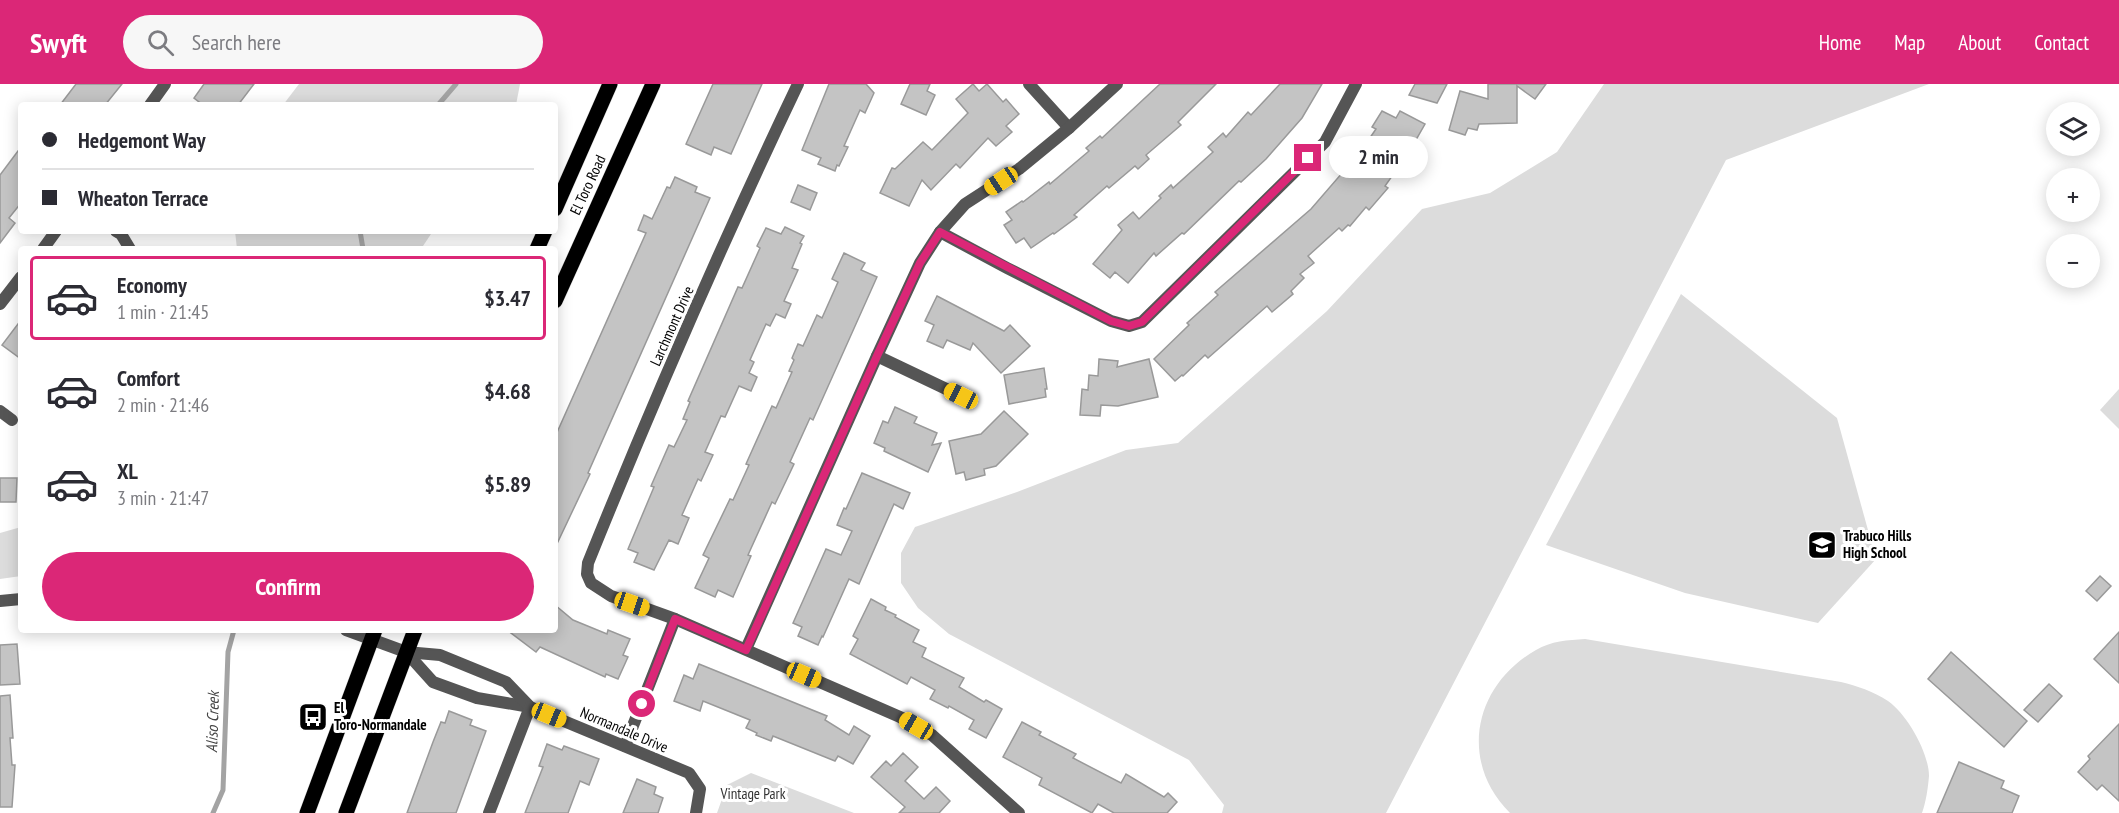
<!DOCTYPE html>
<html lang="en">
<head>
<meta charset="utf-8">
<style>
	body { margin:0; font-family:"PT Sans Narrow",sans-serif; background:#f7f7f7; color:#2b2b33; height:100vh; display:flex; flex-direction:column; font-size:22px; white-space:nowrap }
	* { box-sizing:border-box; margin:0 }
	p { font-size:20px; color:#7c7c81 }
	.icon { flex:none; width:33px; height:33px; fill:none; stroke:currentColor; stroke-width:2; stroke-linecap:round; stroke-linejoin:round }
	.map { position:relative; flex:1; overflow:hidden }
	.side { position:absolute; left:18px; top:162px; width:540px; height:387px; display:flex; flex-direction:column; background:#fff; border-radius:6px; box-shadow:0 3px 15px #0003 }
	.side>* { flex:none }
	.banner { position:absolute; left:18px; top:18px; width:540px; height:132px; border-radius:6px; box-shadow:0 3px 15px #0003; display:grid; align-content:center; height:132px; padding:0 24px; background:#fff }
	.fabs { position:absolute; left:2046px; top:18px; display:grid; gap:12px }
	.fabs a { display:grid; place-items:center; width:54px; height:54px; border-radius:50%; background:#fff; box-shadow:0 3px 15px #0003; font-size:30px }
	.end { position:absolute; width:27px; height:27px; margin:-14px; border:8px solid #db2777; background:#fff; box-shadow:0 0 0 3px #fff }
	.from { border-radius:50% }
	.bubble { position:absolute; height:42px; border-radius:21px; background:#fff; box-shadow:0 3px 15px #0003; font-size:20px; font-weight:600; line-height:42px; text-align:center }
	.car { position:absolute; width:18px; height:36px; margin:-18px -9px; border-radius:8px; box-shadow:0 0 4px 2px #0007; background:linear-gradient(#f5c518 24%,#345 0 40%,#f5c518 0 76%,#345 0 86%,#f5c518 0) }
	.banner b { display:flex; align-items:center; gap:21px; height:57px; font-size:22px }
	.banner b+b { border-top:2px solid #e1e1e2 }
	.banner i { width:15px; height:15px; background:#2b2b33 }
	ul { padding:10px 0 0; list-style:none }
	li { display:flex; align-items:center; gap:18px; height:84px; margin:0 12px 9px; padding:0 12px; border:3px solid transparent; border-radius:6px }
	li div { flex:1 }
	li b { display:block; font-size:22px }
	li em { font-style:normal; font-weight:600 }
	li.on { border-color:#db2777 }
	li>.icon { width:54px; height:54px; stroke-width:1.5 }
	.action { display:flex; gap:12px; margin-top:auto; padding:12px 24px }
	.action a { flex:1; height:69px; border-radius:36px; background:#db2777; color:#fff; font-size:24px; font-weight:600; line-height:69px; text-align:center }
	header { display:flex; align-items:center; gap:36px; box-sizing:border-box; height:84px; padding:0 30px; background:#db2777; color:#fff }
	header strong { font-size:28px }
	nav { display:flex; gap:33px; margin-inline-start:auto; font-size:21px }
	.search { width:420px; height:54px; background:#f7f7f7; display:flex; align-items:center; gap:15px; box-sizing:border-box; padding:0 21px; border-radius:33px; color:#7c7c81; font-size:22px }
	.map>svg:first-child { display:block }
	.green { fill:#dcdcdc }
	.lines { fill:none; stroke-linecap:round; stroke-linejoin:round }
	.stream { stroke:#a3a3a3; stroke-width:5 }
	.building { fill:#c4c4c4; stroke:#999; stroke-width:1.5 }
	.primary-casing { stroke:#dbdbdb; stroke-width:16 }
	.minor { stroke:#555; stroke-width:12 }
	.tertiary { stroke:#555; stroke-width:12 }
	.primary { stroke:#000; stroke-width:15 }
	.route { stroke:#db2777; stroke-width:8 }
	.labels { text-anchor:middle; stroke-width:6; stroke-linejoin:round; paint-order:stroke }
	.street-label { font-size:15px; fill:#000; stroke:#fff }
	.poi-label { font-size:15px; font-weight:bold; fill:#000; stroke:#fff; text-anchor:start }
	.park-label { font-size:15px; fill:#333; stroke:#fff }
	.water-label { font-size:16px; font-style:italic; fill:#444; stroke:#fff }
</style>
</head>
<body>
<header>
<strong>Swyft</strong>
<div class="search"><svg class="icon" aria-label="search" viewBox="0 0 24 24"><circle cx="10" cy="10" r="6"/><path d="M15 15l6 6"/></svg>Search here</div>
<nav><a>Home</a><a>Map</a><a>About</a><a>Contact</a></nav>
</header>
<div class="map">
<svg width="2119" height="729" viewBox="0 0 2119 729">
	<rect width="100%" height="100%" fill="#fff"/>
	<g class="green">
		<path d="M299 0H520L516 21H283Z"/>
		<path d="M1604 0H1929L1726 76 1386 729H1222L1224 721 1189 676 949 550 918 524 901 499V469L915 443 1017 408 1126 366 1178 359 1327 227 1422 125 1490 109 1557 68Z"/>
		<path d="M235 147H433L421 165H237Z"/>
		<path d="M1681 210 1837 334 1876 475 1818 539 1685 509 1546 461Z"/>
		<path d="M2119 305V345L2100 326Z"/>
		<path d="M21 443V492L0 495V449Z"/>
		<path d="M1585 555 1841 598C1857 602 1873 607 1888 617 1907 630 1929 669 1929 692 1928 704 1926 718 1922 729H1510C1458 677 1474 601 1536 566 1551 557 1568 556 1585 555Z"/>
		<path d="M751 689 854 729H717L727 701Z"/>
	</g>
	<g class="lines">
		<g class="stream">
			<path d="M438 21 456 0"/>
			<path d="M360 147 363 165"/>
			<path d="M213 729 223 706 228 568 234 546"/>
		</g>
	</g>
	<g class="building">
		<path d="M76 0H122L105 21H60Z"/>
		<path d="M204 0H254L238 21H203L194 14Z"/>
		<path d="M713 0H762L731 70 714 63 711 71 686 60Z"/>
		<path d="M829 0H866L874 9 865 29 860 26 844 62 848 63 839 82 837 81 835 87 818 80 821 74 802 66Z"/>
		<path d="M910 0H930L927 7 935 11 926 31 901 20Z"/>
		<path d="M973 0 979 7 987 0 1003 18 1006 15 1019 30 1006 42 1012 48 996 62 988 54 960 84 956 80 931 106 922 96 909 122 880 109 892 84 895 85 923 58 932 66 968 29 956 15Z"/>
		<path d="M1160 0H1216L1178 38 1181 41 1146 71 1149 75 1138 85 1135 82 1109 104 1107 102 1074 131 1077 133 1054 150 1053 149 1031 164 1024 154 1016 159 1004 141 1012 136 1006 128 1022 117 1023 118 1049 98 1050 100 1089 67 1086 64 1100 52 1102 54Z"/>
		<path d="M1280 0H1322L1302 34 1266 75 1241 98 1239 97 1184 150 1182 149 1156 172 1154 169 1128 199 1115 188 1110 194 1093 180 1122 146 1118 141 1133 128 1139 135 1161 114 1159 112 1171 101 1173 104 1213 68 1208 63 1223 49 1226 53 1248 28 1251 31Z"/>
		<path d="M1415 0H1447L1437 19 1409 11Z"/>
		<path d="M1488 0H1546L1535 15 1517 2V39L1479 40 1477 46 1468 44 1465 51 1449 46 1460 7 1488 15Z"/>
		<path d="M1382 27 1396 34 1400 27 1425 40 1409 68 1385 102 1388 104 1369 126 1366 123 1350 142 1348 141 1342 147 1339 144 1308 172 1314 179 1300 190 1304 194 1291 207 1293 210 1272 228 1267 222 1208 274 1205 271 1183 292 1182 291 1175 297 1154 275 1189 241 1187 239 1218 211 1215 208 1311 125 1349 81 1350 83 1376 45 1372 43Z"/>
		<path d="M21 63V119L9 134 15 139 0 159V91Z"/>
		<path d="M675 93 697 103 695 108 710 114 588 389 590 390 555 464V353L646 149 638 146 644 131 652 135 667 103 670 104Z"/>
		<path d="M798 101 817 109 810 126 791 118Z"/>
		<path d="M785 143 804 152 800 159 802 160 792 184 798 186 784 217 791 220 785 234 776 230 770 242 766 240 750 276 754 278 749 289 757 293 751 307 739 302 725 333 721 332 705 368 713 371 701 397 698 395 682 431 689 434 678 460 669 456 654 486 634 478 638 469 628 465 654 403 651 402 669 361 674 363 687 336 683 335 690 318 688 317 738 203 742 204 760 164 757 162 766 144 781 150Z"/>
		<path d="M844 169 865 179 861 186 877 193 813 336 810 334 790 378 794 380 786 397 775 420 772 418 748 471 751 472 733 513 718 506 715 513 695 504 709 474 703 471 730 415 733 416 749 381 746 380 772 322 776 324 792 288 789 287 794 276 792 274 798 260 803 262 817 231 822 234 838 198 832 195Z"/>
		<path d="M937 212 1004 247 1010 241 1030 262 1001 289 973 259 970 266 947 256 943 264 927 257 934 241 925 237Z"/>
		<path d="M21 236V275L2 261Z"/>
		<path d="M1099 275 1118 277 1117 283 1149 275 1158 313 1118 322 1101 321 1100 332 1080 331 1082 305 1088 306 1089 291 1098 292Z"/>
		<path d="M1044 284 1047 305H1045L1046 313 1009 320 1004 291Z"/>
		<path d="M895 323 917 333 914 339 937 349 932 361 941 359 928 388 884 367 885 364 874 359 883 337 888 339Z"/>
		<path d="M1004 327 1028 350 996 382 984 385 985 391 966 396 964 388 956 390 949 357 981 350Z"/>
		<path d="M862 389 910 409 903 425 894 420 859 500 849 495 823 553 822 552 818 561 798 552 802 543 793 539 826 465 841 471 852 447 837 441 844 424 846 425Z"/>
		<path d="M0 394H17L16 418H0Z"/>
		<path d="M2100 492 2111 502 2097 517 2086 507Z"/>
		<path d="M871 515 886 523 885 526 896 531 895 533 919 546 913 558 926 564 922 573 964 594 959 603 984 618 986 616 1002 625 986 654 969 645 974 636 949 622 948 624 930 615 935 606 911 593 907 600 850 570 858 555 853 552Z"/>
		<path d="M555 521 573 536 607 550 608 546 630 555 623 571 628 573 618 595 606 590 605 593 540 563 536 568 507 546H555Z"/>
		<path d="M2119 548V599L2094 575Z"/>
		<path d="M17 560 20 600 0 601V561Z"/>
		<path d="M1951 568 2027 637 2004 663 1928 595Z"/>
		<path d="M699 580 827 632 825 636 849 651 854 642 870 652 853 680 838 672 835 677 773 652 771 657 756 651 757 649 746 644 750 636 703 617 700 627 674 617 684 591 693 595Z"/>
		<path d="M2049 600 2062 612 2038 638 2024 626Z"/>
		<path d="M10 611 13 654H10L12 681H15L12 723H0V612Z"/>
		<path d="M449 627 472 636 470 641 486 647 456 729H407L433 658 441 638 445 639Z"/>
		<path d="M1022 638 1041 648 1039 651 1076 670 1073 674 1121 699 1126 690 1164 713 1168 709 1177 718 1167 729H1114L1098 720 1092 729 1039 701 1042 694 1003 673Z"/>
		<path d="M2119 640V717L2102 701 2097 706 2078 688 2090 675 2088 672Z"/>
		<path d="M547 660 562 666 564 662 599 675 589 701 580 697 568 729H525L543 683 539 682Z"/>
		<path d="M903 669 918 683 905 697 924 715 936 703 950 717 939 729H899L905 723 871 693 886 677 891 682Z"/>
		<path d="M1959 678 2004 697 2001 704 2019 712 2012 729H1937Z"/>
		<path d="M637 695 656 703 654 710 663 714 658 729H623Z"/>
	</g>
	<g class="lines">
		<g class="primary-casing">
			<g id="primary">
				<path d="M555 125 610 0"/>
				<path d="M537 165 545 147"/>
				<path d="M555 217 653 0"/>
				<path d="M307 729 375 546"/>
				<path d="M346 729 415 546"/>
			</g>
		</g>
		<g class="minor">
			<path d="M798 0C723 157 653 318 588 479L587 490 591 499 611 512 675 535 900 633 932 651 1019 729"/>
			<path d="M1029 0 1069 44"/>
			<path d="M150 21 165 0"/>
			<path d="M116 147 121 150 130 165"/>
			<path d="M940 148 1007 184 1111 237 1129 242 1142 238 1325 58 1356 0"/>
			<path d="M43 165 56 147"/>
			<path d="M0 220 21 193"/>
			<path d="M877 272 961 312"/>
			<path d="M0 327 12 336"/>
			<path d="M746 565 877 272 920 179 940 148 965 120 1019 85 1069 44 1117 0"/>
			<path d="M406 568 433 598 477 614 530 623 689 689 700 705 696 729"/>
			<path d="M406 568 440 571 506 598 530 623"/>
			<path d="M625 662 675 535"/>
			<path d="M489 729 530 623"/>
		</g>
		<g class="tertiary">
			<path d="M0 517 21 515"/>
			<path d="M346 546 406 568"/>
		</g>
		<use href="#primary" class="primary"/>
	</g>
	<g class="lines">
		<path class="route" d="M642 620 675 535 746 566 877 272 920 179 940 148 1111 237 1129 242 1142 238 1308 74"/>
	</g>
	<defs>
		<g id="school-square" transform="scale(1.5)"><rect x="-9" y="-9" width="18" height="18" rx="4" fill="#000" stroke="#fff"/><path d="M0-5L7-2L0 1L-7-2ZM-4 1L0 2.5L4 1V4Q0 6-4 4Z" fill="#fff"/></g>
		<g id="bus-square" transform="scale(1.5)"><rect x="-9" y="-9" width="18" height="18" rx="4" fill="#000" stroke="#fff"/><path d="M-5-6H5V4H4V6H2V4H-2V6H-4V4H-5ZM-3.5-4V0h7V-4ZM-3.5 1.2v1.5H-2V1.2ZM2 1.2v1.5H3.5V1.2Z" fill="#fff"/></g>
	</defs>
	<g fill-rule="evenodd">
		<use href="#school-square" x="1822" y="461"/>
		<use href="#bus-square" x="313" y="633"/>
	</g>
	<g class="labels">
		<g class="street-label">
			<text transform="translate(588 101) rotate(-65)" y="5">El Toro Road</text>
			<text transform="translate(672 242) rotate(-66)" y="5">Larchmont Drive</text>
			<text transform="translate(624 646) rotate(23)" y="5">Normandale Drive</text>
		</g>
		<g class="poi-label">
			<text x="1843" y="457">Trabuco Hills<tspan x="1843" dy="17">High School</tspan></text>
			<text x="334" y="629">El<tspan x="334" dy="17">Toro-Normandale</tspan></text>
		</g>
		<g class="park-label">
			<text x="753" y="715">Vintage Park</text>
		</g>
		<g class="water-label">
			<text transform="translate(212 638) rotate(-88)" y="6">Aliso Creek</text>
		</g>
	</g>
</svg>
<div class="fabs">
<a><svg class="icon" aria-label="layers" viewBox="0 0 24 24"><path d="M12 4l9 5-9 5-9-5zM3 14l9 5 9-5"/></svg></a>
<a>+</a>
<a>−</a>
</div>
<i class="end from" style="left:642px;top:620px"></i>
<i class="end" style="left:1308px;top:74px"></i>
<div class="bubble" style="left:1329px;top:52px;width:99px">2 min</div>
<i class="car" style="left:1001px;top:97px;rotate:237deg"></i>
<i class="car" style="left:961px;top:312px;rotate:296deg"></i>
<i class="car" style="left:632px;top:520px;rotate:109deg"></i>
<i class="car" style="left:804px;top:591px;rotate:113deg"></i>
<i class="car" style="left:549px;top:631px;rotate:112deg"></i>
<i class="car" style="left:916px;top:642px;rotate:300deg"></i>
<div class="banner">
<b><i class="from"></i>Hedgemont Way</b>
<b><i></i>Wheaton Terrace</b>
</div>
<section class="side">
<ul>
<li class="on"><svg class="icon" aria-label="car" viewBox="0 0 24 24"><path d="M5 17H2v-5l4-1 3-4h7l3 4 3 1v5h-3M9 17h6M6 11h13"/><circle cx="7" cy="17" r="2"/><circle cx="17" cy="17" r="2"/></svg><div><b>Economy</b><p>1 min · 21:45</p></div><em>$3.47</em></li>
<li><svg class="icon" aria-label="car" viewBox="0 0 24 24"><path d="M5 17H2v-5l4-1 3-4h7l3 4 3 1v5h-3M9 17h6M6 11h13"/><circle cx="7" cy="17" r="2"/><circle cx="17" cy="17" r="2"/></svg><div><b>Comfort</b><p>2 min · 21:46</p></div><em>$4.68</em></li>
<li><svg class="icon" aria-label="car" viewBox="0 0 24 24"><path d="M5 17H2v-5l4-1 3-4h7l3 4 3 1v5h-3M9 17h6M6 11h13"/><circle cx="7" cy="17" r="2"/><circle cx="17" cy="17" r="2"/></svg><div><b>XL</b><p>3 min · 21:47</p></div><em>$5.89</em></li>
</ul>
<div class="action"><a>Confirm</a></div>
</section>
</div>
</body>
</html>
